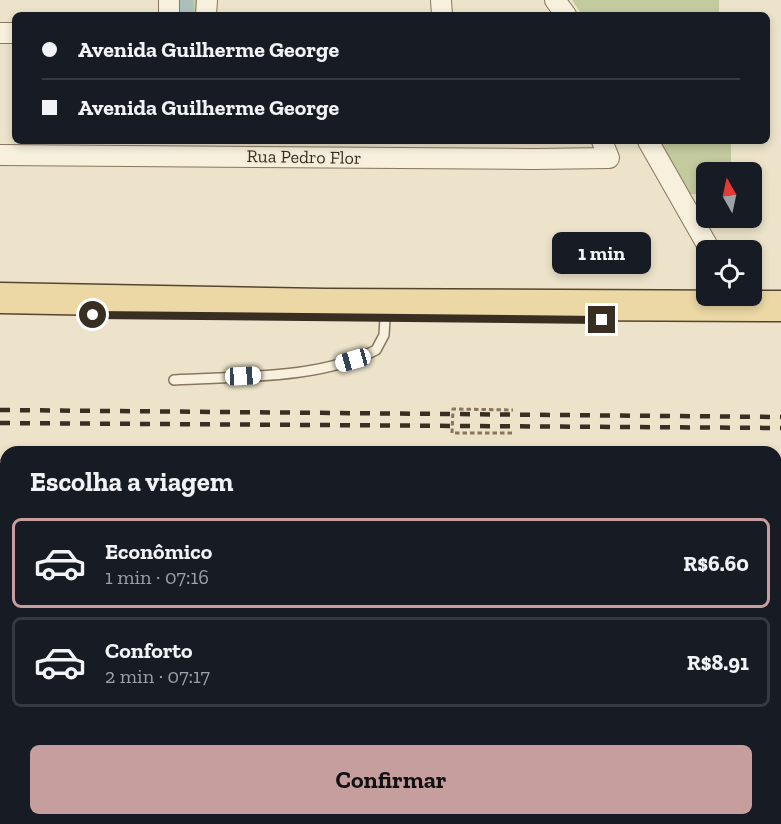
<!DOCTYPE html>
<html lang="pt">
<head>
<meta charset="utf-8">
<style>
	body { margin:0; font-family:"Zilla Slab",serif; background:#242831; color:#f1f3f6; height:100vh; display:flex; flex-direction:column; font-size:22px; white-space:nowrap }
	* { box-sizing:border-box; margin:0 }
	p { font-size:20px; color:#9ea1a6 }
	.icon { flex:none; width:33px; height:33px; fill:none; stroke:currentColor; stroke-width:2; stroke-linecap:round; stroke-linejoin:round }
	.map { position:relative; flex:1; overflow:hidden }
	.side { position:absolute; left:0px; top:446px; width:782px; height:380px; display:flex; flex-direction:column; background:#171b24; border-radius:18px 18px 0 0; box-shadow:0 3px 9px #0003 }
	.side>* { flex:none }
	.top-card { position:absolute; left:12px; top:12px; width:758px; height:132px; border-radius:9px; box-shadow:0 3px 9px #0003; display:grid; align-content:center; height:132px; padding:0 30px; background:#171b24 }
	.needle { width:39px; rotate:351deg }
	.fabs { position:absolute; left:696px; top:162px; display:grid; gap:12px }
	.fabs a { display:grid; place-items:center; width:66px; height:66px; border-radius:9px; background:#171b24; box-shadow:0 3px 9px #0003; font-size:30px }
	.end { position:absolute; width:27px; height:27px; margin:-14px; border:8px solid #392e22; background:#fff; box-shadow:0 0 0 3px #fff }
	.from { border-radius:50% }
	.bubble { position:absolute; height:42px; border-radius:9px; background:#171b24; box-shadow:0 3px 9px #0003; font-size:20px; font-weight:700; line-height:42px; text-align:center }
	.car { position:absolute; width:18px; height:36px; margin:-18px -9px; border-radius:8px; box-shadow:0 0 4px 2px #0007; background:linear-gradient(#fff 24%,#345 0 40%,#fff 0 76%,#345 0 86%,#fff 0) }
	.top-card b { display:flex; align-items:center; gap:21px; height:57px; font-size:22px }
	.top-card b+b { border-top:2px solid #363941 }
	.top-card i { width:15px; height:15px; background:#f1f3f6 }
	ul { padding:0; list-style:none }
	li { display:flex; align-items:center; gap:18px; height:90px; margin:0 12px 9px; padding:0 18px; border:3px solid #363941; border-radius:9px }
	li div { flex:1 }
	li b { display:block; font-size:22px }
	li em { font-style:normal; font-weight:700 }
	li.on { border-color:#c79e9e }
	li>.icon { width:54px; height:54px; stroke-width:1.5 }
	h2 { padding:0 30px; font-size:27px; line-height:72px }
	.primary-button { display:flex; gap:12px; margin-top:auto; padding:12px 30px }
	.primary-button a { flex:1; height:69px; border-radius:9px; background:#c79e9e; color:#111; font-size:24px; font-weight:700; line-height:69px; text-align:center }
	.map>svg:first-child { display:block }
	.green { fill:#c3ca9e }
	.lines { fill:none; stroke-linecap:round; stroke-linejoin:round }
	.canal { stroke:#aac1bb; stroke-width:16 }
	.building { fill:#c7a282; stroke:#856247; stroke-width:1.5 }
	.service-casing { stroke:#88765f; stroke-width:12 }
	.minor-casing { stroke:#88765f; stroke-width:22 }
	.primary-casing { stroke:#564433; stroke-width:33 }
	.trunk-casing { stroke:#564433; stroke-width:34 }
	.path { stroke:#88765f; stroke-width:3; stroke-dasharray:4.5 3; stroke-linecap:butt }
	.service { stroke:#f7f0dd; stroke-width:9 }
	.minor { stroke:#f7f0dd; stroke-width:20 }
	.primary { stroke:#ecd8a5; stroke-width:30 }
	.trunk { stroke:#e0bf84; stroke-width:32 }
	.rail { stroke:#392e22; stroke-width:4.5; stroke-dasharray:10 10; stroke-linecap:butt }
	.route { stroke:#392e22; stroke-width:8 }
	.labels { text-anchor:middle; stroke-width:5; stroke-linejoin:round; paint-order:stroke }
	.street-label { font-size:18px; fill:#392e22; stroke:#f4edd9 }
</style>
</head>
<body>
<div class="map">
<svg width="781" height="824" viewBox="0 0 781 824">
	<rect width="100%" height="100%" fill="#ece3ca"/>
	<g class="green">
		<rect x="175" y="0" width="23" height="15"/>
		<path d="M572 0H719V15H582Z"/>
		<path d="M658 141H731V172H706V194H687Z"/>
	</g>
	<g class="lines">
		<path class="canal" d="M185 0 186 13"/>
	</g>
	<path class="building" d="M781 802 780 823H701V819H776V803Z"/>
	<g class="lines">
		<g class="service-casing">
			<path id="service" d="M174 380C238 376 318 380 376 350L384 335 385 318"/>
		</g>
		<g class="minor-casing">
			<g id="minor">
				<path d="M441 0 442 15"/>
				<path d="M555 0 566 15"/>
				<path d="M169 15V0"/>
				<path d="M206 15 207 0"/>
				<path d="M0 33H15"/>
				<path d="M648 141 710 250"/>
				<path d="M0 155 533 159 609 158 602 141"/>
				<path d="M0 470H6"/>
				<path d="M776 473H781"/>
				<path d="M776 636H781"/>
				<path d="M267 819V824"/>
				<path d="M547 824V819"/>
			</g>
		</g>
		<g class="primary-casing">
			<path id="primary" d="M0 298 324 304 781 306"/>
		</g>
		<g class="trunk-casing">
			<g id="trunk">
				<path d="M776 743H781"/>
				<path d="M0 761H6"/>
				<path d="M776 767H781"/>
			</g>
		</g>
		<path class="path" d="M512 433H452L453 409 513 410"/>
		<use href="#service" class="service"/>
		<use href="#minor" class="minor"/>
		<use href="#primary" class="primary"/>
		<use href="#trunk" class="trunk"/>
		<g class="rail">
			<path d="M0 410 781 417"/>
			<path d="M0 423 781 428"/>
		</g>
	</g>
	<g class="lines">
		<path class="route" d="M93 315 602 320"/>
	</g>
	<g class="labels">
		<g class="street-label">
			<text transform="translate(304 157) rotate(1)" y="6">Rua Pedro Flor</text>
		</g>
	</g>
</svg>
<div class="fabs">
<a><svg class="needle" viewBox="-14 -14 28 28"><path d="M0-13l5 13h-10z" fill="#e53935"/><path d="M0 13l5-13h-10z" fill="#9ea1a6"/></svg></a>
<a><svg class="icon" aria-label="locate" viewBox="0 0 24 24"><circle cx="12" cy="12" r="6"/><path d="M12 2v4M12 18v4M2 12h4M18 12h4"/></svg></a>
</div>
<i class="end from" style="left:93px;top:315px"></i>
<i class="end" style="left:602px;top:320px"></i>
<div class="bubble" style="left:552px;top:232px;width:99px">1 min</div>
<i class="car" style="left:353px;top:360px;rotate:254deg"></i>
<i class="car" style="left:243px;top:376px;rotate:87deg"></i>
<div class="top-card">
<b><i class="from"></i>Avenida Guilherme George</b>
<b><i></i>Avenida Guilherme George</b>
</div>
<section class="side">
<h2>Escolha a viagem</h2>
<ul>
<li class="on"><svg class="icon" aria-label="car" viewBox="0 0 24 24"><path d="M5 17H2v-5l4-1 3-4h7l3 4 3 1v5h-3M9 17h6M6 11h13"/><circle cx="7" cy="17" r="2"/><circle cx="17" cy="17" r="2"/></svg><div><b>Econômico</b><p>1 min · 07:16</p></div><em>R$6.60</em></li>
<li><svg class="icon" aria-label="car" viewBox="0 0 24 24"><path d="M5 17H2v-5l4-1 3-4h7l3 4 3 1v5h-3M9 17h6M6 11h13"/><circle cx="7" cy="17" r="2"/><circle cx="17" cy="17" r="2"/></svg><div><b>Conforto</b><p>2 min · 07:17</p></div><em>R$8.91</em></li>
</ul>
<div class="primary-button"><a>Confirmar</a></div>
</section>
</div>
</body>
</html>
